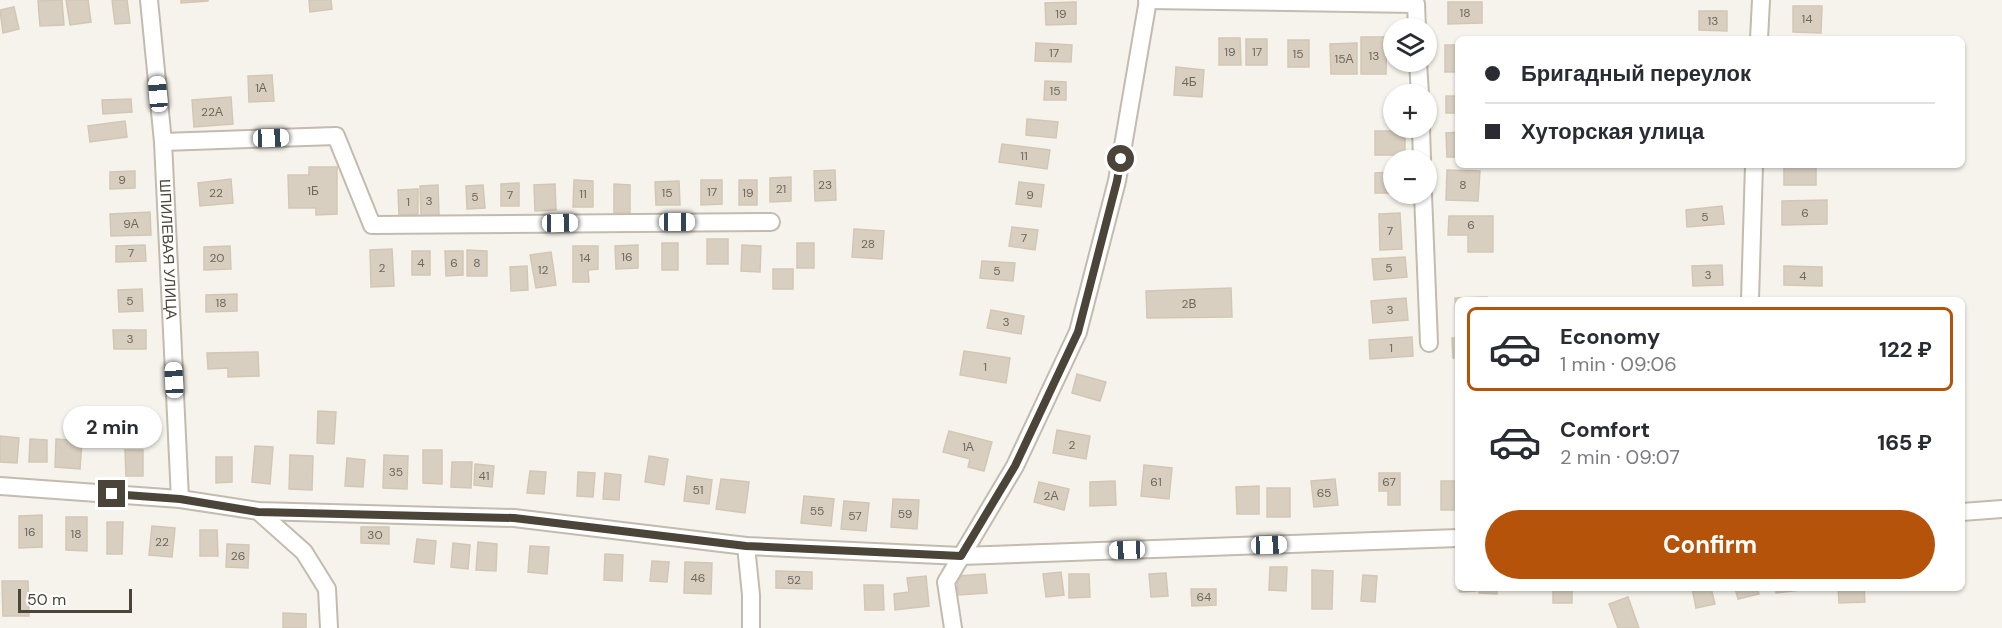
<!DOCTYPE html>
<html lang="en">
<head>
<meta charset="utf-8">
<style>
	body { margin:0; font-family:"DM Sans",sans-serif; background:#f2f2f3; color:#2b2b33; height:100vh; display:flex; flex-direction:column; font-size:22px; white-space:nowrap }
	* { box-sizing:border-box; margin:0 }
	p { font-size:20px; color:#7c7c81 }
	.icon { flex:none; width:33px; height:33px; fill:none; stroke:currentColor; stroke-width:2; stroke-linecap:round; stroke-linejoin:round }
	.map { position:relative; flex:1; overflow:hidden }
	.side { position:absolute; left:1455px; top:297px; width:510px; height:294px; display:flex; flex-direction:column; background:#fff; border-radius:9px; box-shadow:0 2px 4px #0004 }
	.side>* { flex:none }
	.guide { position:absolute; left:1455px; top:36px; width:510px; height:132px; border-radius:9px; box-shadow:0 2px 4px #0004; display:grid; align-content:center; height:132px; padding:0 30px; background:#fff }
	.buttons { position:absolute; left:1383px; top:18px; display:grid; gap:12px }
	.buttons a { display:grid; place-items:center; width:54px; height:54px; border-radius:50%; background:#fff; box-shadow:0 2px 4px #0004; font-size:30px }
	.scale { position:absolute; left:18px; bottom:15px; width:114px; box-sizing:border-box; padding-left:6px; border:3px solid #4b4439; border-top:0; font-size:16px; line-height:21px; white-space:nowrap; color:#4b4439; -webkit-text-stroke:4px #fff; paint-order:stroke }
	.end { position:absolute; width:27px; height:27px; margin:-14px; border:8px solid #4b4439; background:#fff; box-shadow:0 0 0 3px #fff }
	.from { border-radius:50% }
	.bubble { position:absolute; height:42px; border-radius:21px; background:#fff; box-shadow:0 2px 4px #0004; font-size:20px; font-weight:700; line-height:42px; text-align:center }
	.car { position:absolute; width:18px; height:36px; margin:-18px -9px; border-radius:8px; box-shadow:0 0 4px 2px #0007; background:linear-gradient(#fff 24%,#345 0 40%,#fff 0 76%,#345 0 86%,#fff 0) }
	.guide b { display:flex; align-items:center; gap:21px; height:57px; font-size:22px }
	.guide b+b { border-top:2px solid #e1e1e2 }
	.guide i { width:15px; height:15px; background:#2b2b33 }
	ul { padding:10px 0 0; list-style:none }
	li { display:flex; align-items:center; gap:18px; height:84px; margin:0 12px 9px; padding:0 18px; border:3px solid transparent; border-radius:9px }
	li div { flex:1 }
	li b { display:block; font-size:22px }
	li em { font-style:normal; font-weight:700 }
	li.on { border-color:#b45309 }
	li>.icon { width:54px; height:54px; stroke-width:1.5 }
	.action { display:flex; gap:12px; margin-top:auto; padding:12px 30px }
	.action a { flex:1; height:69px; border-radius:36px; background:#b45309; color:#fff; font-size:24px; font-weight:700; line-height:69px; text-align:center }
	.map>svg:first-child { display:block }
	.building { fill:#d8cfc1; stroke:#d3c7b4; stroke-width:1.5 }
	.lines { fill:none; stroke-linecap:round; stroke-linejoin:round }
	.minor-casing { stroke:#c2bbae; stroke-width:20 }
	.minor { stroke:#fff; stroke-width:16 }
	.route { stroke:#4b4439; stroke-width:8 }
	.labels { text-anchor:middle; stroke-width:4.5; stroke-linejoin:round; paint-order:stroke }
	.number-label { font-size:12px; fill:#6e675b }
	.street-label { font-size:15px; fill:#4b4439; stroke:#fff }
</style>
</head>
<body>
<div class="map">
<svg width="2002" height="628" viewBox="0 0 2002 628">
	<rect width="100%" height="100%" fill="#f6f3ec"/>
	<g class="building">
		<path d="M62 0 64 25 40 26 38 1Z"/>
		<path d="M66 0H88L91 22 70 25Z"/>
		<path d="M112 0H127L130 23 115 24Z"/>
		<path d="M181 0H208V1L181 3Z"/>
		<path d="M309 0H331L332 9 310 12Z"/>
		<path d="M1076 2V24L1046 25 1045 3Z"/>
		<path d="M1448 2H1482V23L1448 24Z"/>
		<path d="M1793 6H1822L1821 33 1793 32Z"/>
		<path d="M14 7 19 29 3 33 0 10Z"/>
		<path d="M1699 11H1727V31L1699 30Z"/>
		<path d="M1361 37H1387L1386 74H1361Z"/>
		<path d="M1219 38H1240L1241 65H1219Z"/>
		<rect x="1246" y="39" width="21" height="26"/>
		<rect x="1288" y="40" width="21" height="27"/>
		<path d="M1036 43 1072 45 1071 62 1035 61Z"/>
		<path d="M1357 43V74H1331L1330 44Z"/>
		<rect x="1445" y="45" width="13" height="27"/>
		<path d="M1176 67 1204 70 1202 97 1174 95Z"/>
		<path d="M272 75 274 101 249 102 248 76Z"/>
		<path d="M1045 81 1066 82V100H1044Z"/>
		<rect x="1446" y="96" width="12" height="17"/>
		<path d="M231 97 233 124 194 127 192 100Z"/>
		<path d="M131 99 132 112 103 114 102 100Z"/>
		<path d="M1027 119 1058 122 1056 138 1026 135Z"/>
		<path d="M125 121 127 137 90 142 88 126Z"/>
		<rect x="1375" y="131" width="30" height="24"/>
		<path d="M1458 132V157H1447L1446 133Z"/>
		<path d="M1002 144 1050 150 1047 169 999 162Z"/>
		<rect x="1784" y="165" width="32" height="20"/>
		<path d="M309 167H337V214L316 215V208H289L288 175H309Z"/>
		<path d="M835 170 836 200 815 201 814 171Z"/>
		<path d="M1447 170 1480 171 1478 201 1446 200Z"/>
		<path d="M135 171V188L110 189V172Z"/>
		<path d="M1394 172V193H1375V173Z"/>
		<path d="M791 177V201L770 202V178Z"/>
		<path d="M231 179 233 203 200 206 198 183Z"/>
		<path d="M574 180 593 181V207H573Z"/>
		<path d="M701 180H722V204L701 205Z"/>
		<rect x="739" y="180" width="18" height="25"/>
		<path d="M679 181 680 205H656L655 182Z"/>
		<path d="M1019 182 1044 185 1041 207 1016 204Z"/>
		<path d="M519 183V206H501V184Z"/>
		<path d="M555 184 556 210 535 211 534 185Z"/>
		<path d="M614 184 630 185V213H614Z"/>
		<path d="M438 185 439 215 421 216 420 186Z"/>
		<path d="M483 185 485 208 467 209 466 186Z"/>
		<path d="M418 189V214L399 215 398 190Z"/>
		<path d="M1827 200V224L1782 225V201Z"/>
		<path d="M1722 206 1724 224 1687 227 1686 210Z"/>
		<path d="M150 212 151 235 111 236 110 214Z"/>
		<path d="M1400 213 1402 249 1380 250 1379 214Z"/>
		<path d="M1449 216H1493V252H1468V235H1448Z"/>
		<path d="M1012 227 1038 230 1035 250 1009 246Z"/>
		<path d="M854 229 884 231 882 259 852 257Z"/>
		<rect x="707" y="239" width="21" height="25"/>
		<rect x="662" y="243" width="16" height="27"/>
		<rect x="797" y="243" width="17" height="25"/>
		<path d="M145 245 146 261 116 262V246Z"/>
		<path d="M638 245V268L616 269 615 246Z"/>
		<path d="M742 245 761 246 760 272 741 271Z"/>
		<path d="M230 246 231 269 204 270V247Z"/>
		<path d="M573 246H598V269L588 270 589 282H573Z"/>
		<path d="M392 249 394 286 371 287 370 250Z"/>
		<path d="M467 250 487 251V276H467Z"/>
		<rect x="412" y="251" width="18" height="24"/>
		<path d="M445 251H463V275L446 276Z"/>
		<path d="M551 252 556 285 536 288 530 255Z"/>
		<path d="M1405 257 1407 277 1374 280 1372 259Z"/>
		<path d="M982 261 1015 263 1013 281 980 278Z"/>
		<path d="M1722 265 1723 285 1693 286 1692 266Z"/>
		<path d="M527 266 528 290 511 291 510 267Z"/>
		<path d="M1784 266 1822 267V286L1784 285Z"/>
		<rect x="773" y="269" width="20" height="20"/>
		<path d="M1231 288 1232 317 1147 318 1146 291Z"/>
		<path d="M142 289 143 311 119 312 118 290Z"/>
		<path d="M237 294V311L206 312V295Z"/>
		<path d="M1487 297V300H1458V316H1456L1455 298Z"/>
		<path d="M1406 298 1408 320 1373 323 1371 301Z"/>
		<path d="M991 310 1024 316 1021 334 987 328Z"/>
		<path d="M113 330H146V349H114Z"/>
		<path d="M1412 337 1413 356 1370 359 1369 340Z"/>
		<path d="M1452 338H1458V358H1453Z"/>
		<path d="M964 351 1010 358 1006 383 960 375Z"/>
		<path d="M258 352 259 376 228 377V368L208 369 207 353Z"/>
		<path d="M1077 374 1106 382 1100 401 1072 393Z"/>
		<path d="M109 407 129 409 128 426 107 424Z"/>
		<path d="M318 411 336 412 334 444 317 443Z"/>
		<path d="M1057 430 1090 436 1086 459 1053 453Z"/>
		<path d="M949 431 992 442 984 471 968 467 970 459 943 452Z"/>
		<path d="M0 436 19 438 17 463 0 462Z"/>
		<path d="M30 439 47 440V462H29Z"/>
		<path d="M56 439 82 441 80 469 55 467Z"/>
		<path d="M255 446 273 447 270 484 252 482Z"/>
		<path d="M125 450H143V476H126Z"/>
		<path d="M423 450H442V484L423 483Z"/>
		<path d="M290 455 313 456 312 490 289 489Z"/>
		<path d="M384 455 408 456 407 489 383 488Z"/>
		<path d="M649 456 668 459 664 485 645 482Z"/>
		<path d="M216 457H232V482L216 483Z"/>
		<path d="M347 458 365 460 363 487 345 486Z"/>
		<path d="M452 462H472L471 488 451 487Z"/>
		<path d="M475 464 494 466 492 487 474 485Z"/>
		<path d="M1144 465 1172 468 1169 499 1141 496Z"/>
		<path d="M530 471 546 472 544 494 527 493Z"/>
		<path d="M578 472 595 473 593 497 577 496Z"/>
		<path d="M605 473 621 475 619 500 603 499Z"/>
		<path d="M1379 473H1400V505H1388V491H1379Z"/>
		<path d="M687 476 712 480 709 504 684 501Z"/>
		<path d="M721 479 749 482 745 513 716 509Z"/>
		<path d="M1335 479 1338 505 1314 507 1311 481Z"/>
		<path d="M1115 481 1116 505 1090 506V482Z"/>
		<rect x="1441" y="481" width="17" height="29"/>
		<path d="M1039 482 1069 489 1064 510 1034 502Z"/>
		<path d="M1259 486V514H1237L1236 487Z"/>
		<rect x="1267" y="488" width="23" height="29"/>
		<path d="M804 496 834 499 831 526 801 523Z"/>
		<path d="M893 499 919 500 917 529 891 527Z"/>
		<path d="M844 501 869 503 866 531 841 529Z"/>
		<path d="M42 515V547L19 548V516Z"/>
		<path d="M66 517H87V551L66 550Z"/>
		<path d="M107 522H123L122 554H107Z"/>
		<path d="M152 526 175 528 172 557 149 555Z"/>
		<path d="M361 527H389V544L361 543Z"/>
		<path d="M200 530H217L218 556H200Z"/>
		<path d="M417 539 436 541 434 564 414 562Z"/>
		<path d="M478 542 497 544 496 571 476 570Z"/>
		<path d="M453 543 470 545 468 569 451 567Z"/>
		<path d="M227 544 249 545 248 568 226 567Z"/>
		<path d="M530 546 549 547 547 574 528 572Z"/>
		<path d="M605 554 623 555 622 581 604 580Z"/>
		<path d="M652 561 669 562 667 582 650 581Z"/>
		<path d="M685 562 712 563 711 594 684 593Z"/>
		<path d="M1270 567H1287L1286 591 1269 590Z"/>
		<path d="M1312 570 1333 571 1332 609H1312Z"/>
		<path d="M776 571 812 572V589L776 588Z"/>
		<path d="M1061 572 1064 595 1046 597 1043 574Z"/>
		<path d="M1166 573 1168 596 1151 597 1149 574Z"/>
		<path d="M985 574 987 593 958 595 957 576Z"/>
		<path d="M1069 574H1089L1090 597 1069 598Z"/>
		<path d="M1363 575 1377 576 1375 602 1361 601Z"/>
		<path d="M926 576 929 606 895 610 894 594 909 592 907 578Z"/>
		<path d="M2 581H28L29 616H3Z"/>
		<path d="M864 585H883L884 610H865Z"/>
		<path d="M1459 588H1476V591L1460 592Z"/>
		<path d="M1479 588H1497V594L1479 593Z"/>
		<rect x="1553" y="588" width="19" height="15"/>
		<path d="M1692 588H1711L1715 604 1696 608Z"/>
		<path d="M1735 588H1757L1759 594 1738 599Z"/>
		<path d="M1776 588H1800V590L1776 593Z"/>
		<path d="M1838 588H1864L1865 602 1839 603Z"/>
		<path d="M1191 589H1216V605L1192 606Z"/>
		<path d="M1628 597 1639 628H1618L1609 604Z"/>
		<path d="M283 613 306 614V628H283Z"/>
	</g>
	<g class="lines">
		<g class="minor-casing">
			<g id="minor">
				<path id="s1" d="M149 0 163 142 180 499"/>
				<path d="M1147 0 1416 4 1417 28"/>
				<path d="M1759 39 1761 0"/>
				<path d="M1418 62 1420 94"/>
				<path d="M1421 128 1422 160"/>
				<path d="M163 142 336 136 372 225 771 222"/>
				<path d="M1423 194 1429 343"/>
				<path d="M1750 300 1754 165"/>
				<path d="M0 486 180 499 258 511 514 518 746 546 961 556 1458 538"/>
				<path d="M258 511 304 552 327 589 329 628"/>
				<path d="M1962 512 2002 509"/>
				<path d="M746 546 751 595V628"/>
				<path d="M953 628 946 582 1015 466 1078 332 1117 181 1148 0"/>
			</g>
		</g>
		<use href="#minor" class="minor"/>
	</g>
	<g class="lines">
		<path class="route" d="M112 494 180 499 258 512 514 518 746 546 961 556 1015 466 1078 332 1117 181 1121 159"/>
	</g>
	<g class="labels">
		<g class="number-label">
			<text x="1465" y="17">18</text>
			<text x="1061" y="18">19</text>
			<text x="1807" y="23">14</text>
			<text x="1713" y="25">13</text>
			<text x="1230" y="56">19</text>
			<text x="1257" y="56">17</text>
			<text x="1054" y="57">17</text>
			<text x="1298" y="58">15</text>
			<text x="1374" y="60">13</text>
			<text x="1344" y="63">15А</text>
			<text x="1189" y="86">4Б</text>
			<text x="261" y="92">1А</text>
			<text x="1055" y="95">15</text>
			<text x="212" y="116">22А</text>
			<text x="1024" y="160">11</text>
			<text x="122" y="184">9</text>
			<text x="825" y="189">23</text>
			<text x="1463" y="189">8</text>
			<text x="781" y="193">21</text>
			<text x="313" y="195">1Б</text>
			<text x="712" y="196">17</text>
			<text x="216" y="197">22</text>
			<text x="667" y="197">15</text>
			<text x="748" y="197">19</text>
			<text x="583" y="198">11</text>
			<text x="510" y="199">7</text>
			<text x="1030" y="199">9</text>
			<text x="475" y="201">5</text>
			<text x="429" y="205">3</text>
			<text x="408" y="206">1</text>
			<text x="1805" y="217">6</text>
			<text x="1705" y="221">5</text>
			<text x="131" y="228">9А</text>
			<text x="1471" y="229">6</text>
			<text x="1390" y="235">7</text>
			<text x="1024" y="242">7</text>
			<text x="868" y="248">28</text>
			<text x="131" y="257">7</text>
			<text x="627" y="261">16</text>
			<text x="217" y="262">20</text>
			<text x="585" y="262">14</text>
			<text x="421" y="267">4</text>
			<text x="454" y="267">6</text>
			<text x="477" y="267">8</text>
			<text x="382" y="272">2</text>
			<text x="1389" y="272">5</text>
			<text x="543" y="274">12</text>
			<text x="997" y="275">5</text>
			<text x="1708" y="279">3</text>
			<text x="1803" y="280">4</text>
			<text x="130" y="305">5</text>
			<text x="221" y="307">18</text>
			<text x="1189" y="308">2В</text>
			<text x="1390" y="314">3</text>
			<text x="1006" y="326">3</text>
			<text x="130" y="343">3</text>
			<text x="1391" y="352">1</text>
			<text x="985" y="371">1</text>
			<text x="1072" y="449">2</text>
			<text x="968" y="451">1А</text>
			<text x="396" y="476">35</text>
			<text x="484" y="480">41</text>
			<text x="1156" y="486">61</text>
			<text x="1389" y="486">67</text>
			<text x="698" y="494">51</text>
			<text x="1324" y="497">65</text>
			<text x="1051" y="500">2А</text>
			<text x="817" y="515">55</text>
			<text x="905" y="518">59</text>
			<text x="855" y="520">57</text>
			<text x="30" y="536">16</text>
			<text x="76" y="538">18</text>
			<text x="375" y="539">30</text>
			<text x="162" y="546">22</text>
			<text x="238" y="560">26</text>
			<text x="698" y="582">46</text>
			<text x="794" y="584">52</text>
			<text x="1204" y="601">64</text>
		</g>
		<g class="street-label">
			<text dy="5" stroke="none"><textPath href="#s1" startOffset="250">ШПИЛЕВАЯ УЛИЦА</textPath></text>
		</g>
	</g>
</svg>
<div class="buttons">
<a><svg class="icon" aria-label="layers" viewBox="0 0 24 24"><path d="M12 4l9 5-9 5-9-5zM3 14l9 5 9-5"/></svg></a>
<a>+</a>
<a>−</a>
</div>
<div class="scale">50 m</div>
<i class="end from" style="left:1121px;top:159px"></i>
<i class="end" style="left:112px;top:494px"></i>
<div class="bubble" style="left:63px;top:406px;width:99px">2 min</div>
<i class="car" style="left:158px;top:94px;rotate:355deg"></i>
<i class="car" style="left:271px;top:138px;rotate:88deg"></i>
<i class="car" style="left:677px;top:222px;rotate:90deg"></i>
<i class="car" style="left:560px;top:223px;rotate:89deg"></i>
<i class="car" style="left:174px;top:380px;rotate:357deg"></i>
<i class="car" style="left:1269px;top:545px;rotate:88deg"></i>
<i class="car" style="left:1127px;top:550px;rotate:268deg"></i>
<div class="guide">
<b><i class="from"></i>Бригадный переулок</b>
<b><i></i>Хуторская улица</b>
</div>
<section class="side">
<ul>
<li class="on"><svg class="icon" aria-label="car" viewBox="0 0 24 24"><path d="M5 17H2v-5l4-1 3-4h7l3 4 3 1v5h-3M9 17h6M6 11h13"/><circle cx="7" cy="17" r="2"/><circle cx="17" cy="17" r="2"/></svg><div><b>Economy</b><p>1 min · 09:06</p></div><em>122 ₽</em></li>
<li><svg class="icon" aria-label="car" viewBox="0 0 24 24"><path d="M5 17H2v-5l4-1 3-4h7l3 4 3 1v5h-3M9 17h6M6 11h13"/><circle cx="7" cy="17" r="2"/><circle cx="17" cy="17" r="2"/></svg><div><b>Comfort</b><p>2 min · 09:07</p></div><em>165 ₽</em></li>
</ul>
<div class="action"><a>Confirm</a></div>
</section>
</div>
</body>
</html>
